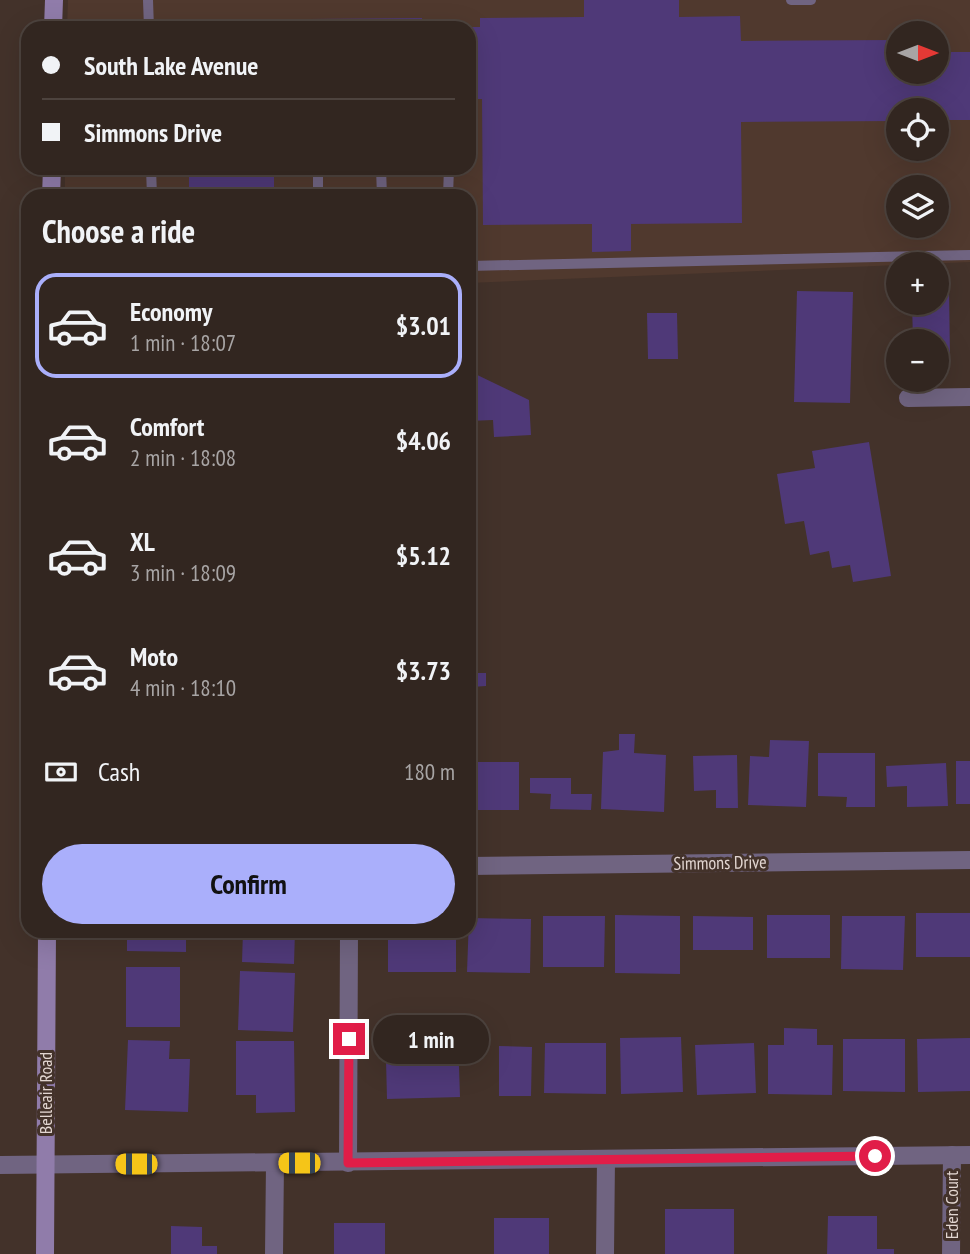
<!DOCTYPE html>
<html lang="en">
<head>
<meta charset="utf-8">
<style>
	body { margin:0; font-family:"PT Sans Narrow",sans-serif; background:#3d322d; color:#f1f3f6; height:100vh; display:flex; flex-direction:column; font-size:26px; white-space:nowrap }
	* { box-sizing:border-box; margin:0 }
	p { font-size:23px; color:#a8a5a5 }
	.icon { flex:none; width:38px; height:38px; fill:none; stroke:currentColor; stroke-width:2; stroke-linecap:round; stroke-linejoin:round }
	.map { position:relative; flex:1; overflow:hidden }
	.drawer { position:absolute; left:21px; top:189px; width:455px; height:749px; display:flex; flex-direction:column; background:#322620; border-radius:21px; box-shadow:0 7px 28px #0002,0 0 0 2px #4d433e }
	.drawer>* { flex:none }
	.top-card { position:absolute; left:21px; top:21px; width:455px; height:154px; border-radius:21px; box-shadow:0 7px 28px #0002,0 0 0 2px #4d433e; display:grid; align-content:center; height:154px; padding:0 21px; background:#322620 }
	.needle { width:46px; rotate:90deg }
	.buttons { position:absolute; left:886px; top:21px; display:grid; gap:14px }
	.buttons a { display:grid; place-items:center; width:63px; height:63px; border-radius:50%; background:#322620; box-shadow:0 7px 28px #0002,0 0 0 2px #4d433e; font-size:35px }
	.end { position:absolute; width:32px; height:32px; margin:-16px; border:9px solid #e11d48; background:#fff; box-shadow:0 0 0 4px #fff }
	.from { border-radius:50% }
	.bubble { position:absolute; height:49px; border-radius:24px; background:#322620; box-shadow:0 7px 28px #0002,0 0 0 2px #4d433e; font-size:23px; font-weight:700; line-height:49px; text-align:center }
	.car { position:absolute; width:21px; height:42px; margin:-21px -10px; border-radius:9px; box-shadow:0 0 5px 2px #0007; background:linear-gradient(#f5c518 24%,#345 0 40%,#f5c518 0 76%,#345 0 86%,#f5c518 0) }
	.top-card b { display:flex; align-items:center; gap:24px; height:66px; font-size:26px }
	.top-card b+b { border-top:2px solid #4d433e }
	.top-card i { width:18px; height:18px; background:#f1f3f6 }
	ul { padding:0; list-style:none }
	li { display:flex; align-items:center; gap:21px; height:105px; margin:0 14px 10px; padding:0 7px; border:4px solid transparent; border-radius:21px }
	li div { flex:1 }
	li b { display:block; font-size:26px }
	li em { font-style:normal; font-weight:700 }
	li.selected { border-color:#aaaffb }
	li>.icon { width:63px; height:63px; stroke-width:1.5 }
	h2 { padding:0 21px; font-size:32px; line-height:84px }
	.pay { display:flex; align-items:center; gap:18px; height:77px; padding:0 21px; font-size:26px }
	.pay p { margin-inline-start:auto }
	.button { display:flex; gap:14px; margin-top:auto; padding:14px 21px }
	.button a { flex:1; height:80px; border-radius:42px; background:#aaaffb; color:#111; font-size:28px; font-weight:700; line-height:80px; text-align:center }
	.map>svg:first-child { display:block }
	.built { fill:#50392e; fill-rule:evenodd }
	.building { fill:#4f3978 }
	.lines { fill:none; stroke-linecap:round; stroke-linejoin:round }
	.service { stroke:#706481; stroke-width:10 }
	.minor { stroke:#706481; stroke-width:18 }
	.tertiary { stroke:#706481; stroke-width:18 }
	.secondary { stroke:#907caa; stroke-width:18 }
	.route { stroke:#e11d48; stroke-width:9 }
	.labels { text-anchor:middle; stroke-width:6; stroke-linejoin:round; paint-order:stroke }
	.street-label { font-size:18px; fill:#e2d6d1; stroke:#43322a }
</style>
</head>
<body>
<div class="map">
<svg width="970" height="1254" viewBox="0 0 970 1254">
	<rect width="100%" height="100%" fill="#43322a"/>
	<path class="built" d="M68 0H970V262L469 283V196H65V168H469V28H67ZM898 33H936V72H898ZM898 110H936V149H898ZM898 187H936V226H898Z"/>
	<g class="building">
		<path d="M584 0H679V17L740 16 741 41 893 40V52H898V72H936V52H970V120H936V110H898V121L741 122 742 223 631 224V251L592 252V224L483 225 482 99H469V27H480V18L584 17Z"/>
		<path d="M422 18V28H187V20Z"/>
		<rect x="189" y="168" width="85" height="28"/>
		<path d="M936 288H949L950 358H936V341H913L912 303H936Z"/>
		<path d="M797 291 853 292 850 403 794 402Z"/>
		<path d="M647 313H677L678 359H648Z"/>
		<path d="M469 371 529 400 531 435 494 437 493 420 469 421Z"/>
		<path d="M869 442 891 576 853 582 850 565 832 568 829 551 810 555 804 521 785 524 777 474 815 468 812 451Z"/>
		<path d="M469 673H486V686L471 687 472 701H469Z"/>
		<path d="M619 734H635L634 753 666 755 664 812 601 809 603 752 619 750Z"/>
		<path d="M770 740 809 741 806 807 748 805 750 756 769 757Z"/>
		<path d="M469 748H476L477 762H519V810H469Z"/>
		<path d="M818 753H875V807H846L847 797 818 796Z"/>
		<path d="M737 755 738 808H716V790L694 791 693 756Z"/>
		<rect x="956" y="761" width="14" height="43"/>
		<path d="M946 763 948 806 907 807V786L887 787 886 766Z"/>
		<path d="M530 778H571V794H592L591 810 550 809 551 794 530 793Z"/>
		<rect x="916" y="913" width="54" height="44"/>
		<path d="M615 915 680 916V974L615 973Z"/>
		<rect x="767" y="915" width="63" height="43"/>
		<path d="M543 916H605L604 967H543Z"/>
		<path d="M693 916 753 917V950H693Z"/>
		<path d="M842 916H905L903 970 841 969Z"/>
		<path d="M469 918 531 919 530 973 467 972Z"/>
		<path d="M127 931H186V952L127 951Z"/>
		<path d="M243 931H295L294 964 242 962Z"/>
		<rect x="388" y="931" width="68" height="41"/>
		<rect x="126" y="967" width="54" height="60"/>
		<path d="M240 971 295 973 293 1032 238 1030Z"/>
		<path d="M784 1028 817 1029V1045H833L832 1095 768 1094V1045H784Z"/>
		<path d="M458 1037 460 1097 387 1099 386 1060 404 1059 403 1039Z"/>
		<path d="M681 1037 683 1092 621 1094 620 1038Z"/>
		<path d="M970 1038V1091L918 1092 917 1039Z"/>
		<path d="M843 1039H905V1092L843 1091Z"/>
		<path d="M128 1040 170 1041 169 1059H190L188 1112 125 1110Z"/>
		<path d="M236 1041H294L295 1112 256 1113V1095H236Z"/>
		<path d="M545 1043H606V1094L544 1093Z"/>
		<path d="M754 1043 756 1093 697 1095 695 1045Z"/>
		<path d="M499 1046 532 1047 531 1096H499Z"/>
		<rect x="665" y="1209" width="69" height="45"/>
		<path d="M828 1216H877V1249H894V1254H827Z"/>
		<rect x="494" y="1218" width="55" height="36"/>
		<rect x="334" y="1223" width="51" height="31"/>
		<path d="M171 1226 202 1227V1246H217V1254H171Z"/>
	</g>
	<g class="lines">
		<g class="service">
			<path d="M148 0 149 28"/>
			<path d="M791 0H811"/>
			<path d="M151 168 152 196"/>
			<path d="M381 168 382 196"/>
			<path d="M318 196V168"/>
			<path d="M448 196 449 168"/>
			<path d="M469 266 970 255"/>
		</g>
		<g class="minor">
			<path d="M908 398 970 397"/>
			<path d="M469 866 970 860"/>
			<path d="M348 1163 349 931"/>
			<path d="M274 1254 275 1163"/>
			<path d="M605 1254 606 1159"/>
			<path d="M951 1254 952 1155"/>
		</g>
		<path class="tertiary" d="M0 1165 970 1155"/>
		<g class="secondary">
			<path d="M53 28 54 0"/>
			<path d="M51 196 52 168"/>
			<path d="M45 1254 47 931"/>
		</g>
	</g>
	<g class="lines">
		<path class="route" d="M349 1039 348 1163 875 1156"/>
	</g>
	<g class="labels">
		<g class="street-label">
			<text transform="translate(720 863) rotate(-1)" y="6">Simmons Drive</text>
			<text transform="translate(46 1093) rotate(-90)" y="6">Belleair Road</text>
			<text transform="translate(952 1205) rotate(-90)" y="6">Eden Court</text>
		</g>
	</g>
</svg>
<div class="buttons">
<a><svg class="needle" viewBox="-14 -14 28 28"><path d="M0-13l5 13h-10z" fill="#e53935"/><path d="M0 13l5-13h-10z" fill="#a8a5a5"/></svg></a>
<a><svg class="icon" aria-label="locate" viewBox="0 0 24 24"><circle cx="12" cy="12" r="6"/><path d="M12 2v4M12 18v4M2 12h4M18 12h4"/></svg></a>
<a><svg class="icon" aria-label="layers" viewBox="0 0 24 24"><path d="M12 4l9 5-9 5-9-5zM3 14l9 5 9-5"/></svg></a>
<a>+</a>
<a>−</a>
</div>
<i class="end from" style="left:875px;top:1156px"></i>
<i class="end" style="left:349px;top:1039px"></i>
<div class="bubble" style="left:373px;top:1015px;width:116px">1 min</div>
<i class="car" style="left:299px;top:1163px;rotate:270deg"></i>
<i class="car" style="left:136px;top:1164px;rotate:270deg"></i>
<div class="top-card">
<b><i class="from"></i>South Lake Avenue</b>
<b><i></i>Simmons Drive</b>
</div>
<section class="drawer">
<h2>Choose a ride</h2>
<ul>
<li class="selected"><svg class="icon" aria-label="car" viewBox="0 0 24 24"><path d="M5 17H2v-5l4-1 3-4h7l3 4 3 1v5h-3M9 17h6M6 11h13"/><circle cx="7" cy="17" r="2"/><circle cx="17" cy="17" r="2"/></svg><div><b>Economy</b><p>1 min · 18:07</p></div><em>$3.01</em></li>
<li><svg class="icon" aria-label="car" viewBox="0 0 24 24"><path d="M5 17H2v-5l4-1 3-4h7l3 4 3 1v5h-3M9 17h6M6 11h13"/><circle cx="7" cy="17" r="2"/><circle cx="17" cy="17" r="2"/></svg><div><b>Comfort</b><p>2 min · 18:08</p></div><em>$4.06</em></li>
<li><svg class="icon" aria-label="car" viewBox="0 0 24 24"><path d="M5 17H2v-5l4-1 3-4h7l3 4 3 1v5h-3M9 17h6M6 11h13"/><circle cx="7" cy="17" r="2"/><circle cx="17" cy="17" r="2"/></svg><div><b>XL</b><p>3 min · 18:09</p></div><em>$5.12</em></li>
<li><svg class="icon" aria-label="car" viewBox="0 0 24 24"><path d="M5 17H2v-5l4-1 3-4h7l3 4 3 1v5h-3M9 17h6M6 11h13"/><circle cx="7" cy="17" r="2"/><circle cx="17" cy="17" r="2"/></svg><div><b>Moto</b><p>4 min · 18:10</p></div><em>$3.73</em></li>
</ul>
<div class="pay"><svg class="icon" aria-label="cash" viewBox="0 0 24 24"><path d="M3 7h18v10H3z"/><circle cx="12" cy="12" r="2"/></svg>Cash<p>180 m</p></div>
<div class="button"><a>Confirm</a></div>
</section>
</div>
</body>
</html>
